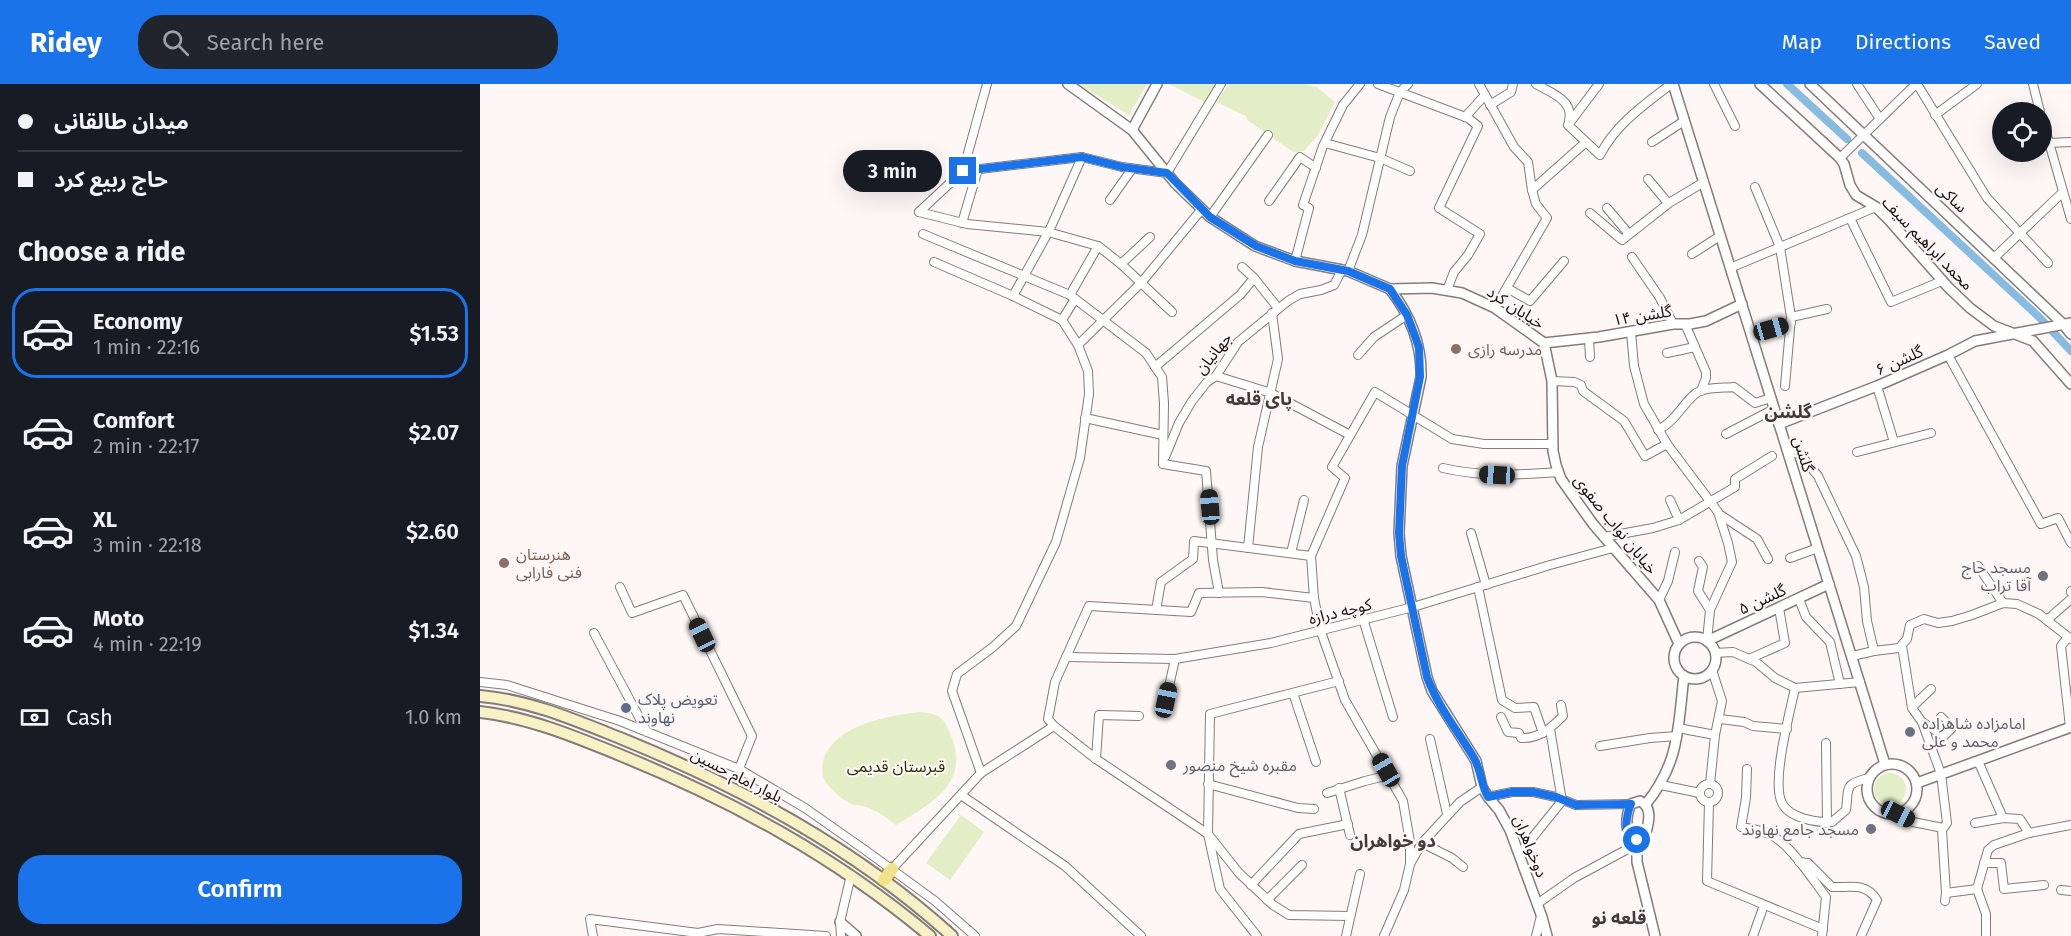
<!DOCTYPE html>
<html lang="en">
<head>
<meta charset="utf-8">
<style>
	body { margin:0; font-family:"Fira Sans","Noto Sans Arabic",sans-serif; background:#20242c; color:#f1f3f6; height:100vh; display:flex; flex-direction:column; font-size:22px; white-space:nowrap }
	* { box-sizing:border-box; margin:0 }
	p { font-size:20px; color:#9ea1a6 }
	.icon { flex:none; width:33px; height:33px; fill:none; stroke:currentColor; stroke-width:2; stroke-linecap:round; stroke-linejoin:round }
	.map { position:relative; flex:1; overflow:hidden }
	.side { display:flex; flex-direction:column; background:#171b24; width:480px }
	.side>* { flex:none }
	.hud { display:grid; align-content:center; height:132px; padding:0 18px; background:#171b24 }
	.fabs { position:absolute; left:1512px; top:18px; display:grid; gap:12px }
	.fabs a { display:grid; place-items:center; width:60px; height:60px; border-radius:50%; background:#171b24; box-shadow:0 6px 24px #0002; font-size:30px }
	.end { position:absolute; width:27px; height:27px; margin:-14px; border:8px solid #1a73e8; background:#fff; box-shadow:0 0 0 3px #fff }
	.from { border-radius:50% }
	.bubble { position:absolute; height:42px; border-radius:21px; background:#171b24; box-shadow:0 6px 24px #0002; font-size:20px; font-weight:600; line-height:42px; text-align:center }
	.car { position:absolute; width:18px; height:36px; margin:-18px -9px; border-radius:8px; box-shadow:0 0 4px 2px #0007; background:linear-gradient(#222 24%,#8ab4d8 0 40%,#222 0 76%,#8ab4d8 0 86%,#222 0) }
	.hud b { display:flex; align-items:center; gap:21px; height:57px; font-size:22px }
	.hud b+b { border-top:2px solid #363941 }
	.hud i { width:15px; height:15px; background:#f1f3f6 }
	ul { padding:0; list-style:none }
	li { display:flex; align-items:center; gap:18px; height:90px; margin:0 12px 9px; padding:0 6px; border:3px solid transparent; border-radius:24px }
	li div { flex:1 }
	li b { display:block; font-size:22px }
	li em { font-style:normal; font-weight:600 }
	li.current { border-color:#1a73e8 }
	li>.icon { width:54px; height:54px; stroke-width:1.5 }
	h2 { padding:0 18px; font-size:27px; line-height:72px }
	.pay { display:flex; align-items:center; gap:15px; height:66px; padding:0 18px; font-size:22px }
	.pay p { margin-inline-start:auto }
	.button { display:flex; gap:12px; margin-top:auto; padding:12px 18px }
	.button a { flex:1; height:69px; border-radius:24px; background:#1a73e8; color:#fff; font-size:24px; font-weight:600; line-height:69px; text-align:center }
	header { display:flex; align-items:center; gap:36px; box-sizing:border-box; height:84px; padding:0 30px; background:#1a73e8; color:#fff }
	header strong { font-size:28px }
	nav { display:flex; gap:33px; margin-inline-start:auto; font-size:21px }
	.search { width:420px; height:54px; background:#20242c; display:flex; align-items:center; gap:15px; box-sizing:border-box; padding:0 21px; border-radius:24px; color:#9ea1a6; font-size:22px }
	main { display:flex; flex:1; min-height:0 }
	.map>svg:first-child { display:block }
	.green { fill:#e4eec6 }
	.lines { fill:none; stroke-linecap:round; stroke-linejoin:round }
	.canal { stroke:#87bce0; stroke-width:8 }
	.minor-casing { stroke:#857c79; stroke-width:10 }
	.tertiary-casing { stroke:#857c79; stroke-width:12 }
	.secondary-casing { stroke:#857c79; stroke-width:14 }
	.primary-casing { stroke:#9e8e30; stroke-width:15 }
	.minor { stroke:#fff; stroke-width:8 }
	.tertiary { stroke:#fff; stroke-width:9 }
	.secondary { stroke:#f8f1c6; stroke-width:10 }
	.primary { stroke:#f1e38e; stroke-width:12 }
	.route { stroke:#1a73e8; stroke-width:8 }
	.education-dot { fill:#8d6e63; stroke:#fef7f5; stroke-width:2 }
	.worship-dot { fill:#6b7280; stroke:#fef7f5; stroke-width:2 }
	.service-dot { fill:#5c6f8a; stroke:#fef7f5; stroke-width:2 }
	.labels { text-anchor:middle; stroke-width:4.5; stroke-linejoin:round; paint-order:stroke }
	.street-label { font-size:16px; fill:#151110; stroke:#fef7f5 }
	.education-label { font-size:16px; fill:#785e54; stroke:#fef7f5; text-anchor:start }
	.worship-label { font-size:16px; fill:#5b616d; stroke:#fef7f5; text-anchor:end }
	.service-label { font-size:16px; fill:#4e5e75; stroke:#fef7f5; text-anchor:start }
	.park-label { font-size:16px; fill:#293005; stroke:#fef7f5 }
	.neighbourhood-label { font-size:18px; font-weight:bold; fill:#423a37; stroke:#fef7f5 }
</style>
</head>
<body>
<header>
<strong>Ridey</strong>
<div class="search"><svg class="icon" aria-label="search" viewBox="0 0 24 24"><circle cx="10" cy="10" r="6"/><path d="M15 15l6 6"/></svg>Search here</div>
<nav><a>Map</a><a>Directions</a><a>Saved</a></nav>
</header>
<main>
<section class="side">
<div class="hud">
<b><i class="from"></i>میدان طالقانی</b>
<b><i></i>حاج ربیع کرد</b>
</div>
<h2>Choose a ride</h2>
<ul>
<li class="current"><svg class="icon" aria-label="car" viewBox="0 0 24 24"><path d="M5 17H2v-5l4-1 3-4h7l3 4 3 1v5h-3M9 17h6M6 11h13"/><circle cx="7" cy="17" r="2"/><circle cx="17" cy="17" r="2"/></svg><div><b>Economy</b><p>1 min · 22:16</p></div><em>$1.53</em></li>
<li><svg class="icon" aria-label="car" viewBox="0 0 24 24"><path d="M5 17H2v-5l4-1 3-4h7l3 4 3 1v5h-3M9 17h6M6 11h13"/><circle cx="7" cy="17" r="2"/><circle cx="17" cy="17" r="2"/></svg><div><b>Comfort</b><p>2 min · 22:17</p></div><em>$2.07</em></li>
<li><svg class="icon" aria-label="car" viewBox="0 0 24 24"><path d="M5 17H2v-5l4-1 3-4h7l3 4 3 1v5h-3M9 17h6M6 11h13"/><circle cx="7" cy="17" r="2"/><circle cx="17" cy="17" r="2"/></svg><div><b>XL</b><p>3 min · 22:18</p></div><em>$2.60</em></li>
<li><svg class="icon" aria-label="car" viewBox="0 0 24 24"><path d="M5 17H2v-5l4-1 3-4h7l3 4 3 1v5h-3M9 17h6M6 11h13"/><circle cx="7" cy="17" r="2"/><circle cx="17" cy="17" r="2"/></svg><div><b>Moto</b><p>4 min · 22:19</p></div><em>$1.34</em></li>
</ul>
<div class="pay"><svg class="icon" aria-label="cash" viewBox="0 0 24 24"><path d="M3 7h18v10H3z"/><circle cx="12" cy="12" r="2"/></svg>Cash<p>1.0 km</p></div>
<div class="button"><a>Confirm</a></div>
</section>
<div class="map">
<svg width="1591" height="852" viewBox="0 0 1591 852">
	<rect width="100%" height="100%" fill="#fef7f5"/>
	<g class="green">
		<path d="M598 0H667L649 31Z"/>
		<path d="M689 0H736L726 19Z"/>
		<path d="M749 0H822L837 3 855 18 838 51 824 67 813 68 767 36 766 32 736 18Z"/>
		<path d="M439 628C461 630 464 633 472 654 489 701 451 719 416 741 408 735 399 728 389 724 384 721 377 722 371 720 365 717 357 711 353 706 343 698 341 690 343 678 352 641 408 632 439 628Z"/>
		<circle cx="1410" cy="705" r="16"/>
		<path d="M481 731 504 748 470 796 446 779Z"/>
	</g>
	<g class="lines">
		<g class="canal">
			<path d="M1307 0 1367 55"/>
			<path d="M1382 69 1559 233 1591 267"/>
		</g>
		<g class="minor-casing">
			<g id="minor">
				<path d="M898 0 988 34 998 42 959 124 1000 150 988 171 974 188 967 206"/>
				<path d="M999 0 1034 63 1048 78 1052 106 1056 120 1067 134 1015 224"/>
				<path d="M1056 0C1071 9 1094 16 1089 37"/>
				<path d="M1119 0 1088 41 1120 71C1136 40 1164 21 1191 0"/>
				<path d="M1234 0 1255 42"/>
				<path d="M1377 0 1400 35"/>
				<path d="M1437 0 1507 114 1568 179"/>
				<path d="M1553 0 1560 28"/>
				<path d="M1010 21 1031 8 1033 0"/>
				<path d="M1455 31 1497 0"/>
				<path d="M985 33 1005 11"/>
				<path d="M1562 34 1591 135"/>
				<path d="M1172 58 1204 37"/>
				<path d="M845 59 900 74 930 87"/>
				<path d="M1568 59 1591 58"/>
				<path d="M1360 74 1436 0"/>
				<path d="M483 87 507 0"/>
				<path d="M1168 95 1188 119"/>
				<path d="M1275 103 1300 163 1311 233 1305 302"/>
				<path d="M1052 106 1106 58"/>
				<path d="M630 116 652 85"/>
				<path d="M789 117 820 73 836 84"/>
				<path d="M1127 124 1149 150"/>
				<path d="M439 128 483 87 602 73 642 83 687 89 741 0"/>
				<path d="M439 128 487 140 568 148 618 162 641 180 692 228"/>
				<path d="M1110 129 1142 156 1189 119 1224 98"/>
				<path d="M730 133 788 51"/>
				<path d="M1370 134 1411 218 1462 197"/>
				<path d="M482 139 498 85"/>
				<path d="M443 150 590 211 666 269 682 293 684 319 683 380"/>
				<path d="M1212 170 1240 152"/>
				<path d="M1152 173 1180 214 1193 240"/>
				<path d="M1514 174 1583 108"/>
				<path d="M815 177 829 124 823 121 843 62 863 21 880 0"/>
				<path d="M454 178 533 212 582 236 598 261 608 287 609 310 600 374 576 458 536 542 513 563 477 590 472 607 501 689"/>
				<path d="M641 180 670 153"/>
				<path d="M762 183 774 194 798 224"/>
				<path d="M1250 184 1396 123"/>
				<path d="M868 187 882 151 910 33 920 8 928 0"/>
				<path d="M1027 204 1050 217 1084 177"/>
				<path d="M590 211 618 162"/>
				<path d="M533 212 570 145 602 73"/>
				<path d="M1311 233 1347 225"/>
				<path d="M582 236 595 215"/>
				<path d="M1205 240 1226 288V294L1221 307"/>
				<path d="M1151 248 1154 282 1164 320 1187 360 1238 428 1248 459 1252 478 1230 526 1227 557"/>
				<path d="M1271 250 1311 239"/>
				<path d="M1109 255 1110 273"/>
				<path d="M598 261 661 199 722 125"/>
				<path d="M1187 269 1215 263"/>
				<path d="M878 271 894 253 927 231"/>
				<path d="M1468 271 1561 440 1578 434 1591 459"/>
				<path d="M675 283 760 211 774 194"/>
				<path d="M736 292 791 309 870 351"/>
				<path d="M1072 297 1094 298 1101 301 1103 307 1144 337 1165 372 1187 360"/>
				<path d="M1397 302 1414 358"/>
				<path d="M605 334 683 351"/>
				<path d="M1178 346C1198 336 1206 313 1220 307 1230 303 1244 304 1254 303L1275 319 1291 314"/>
				<path d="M1246 350 1294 325"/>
				<path d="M1308 368 1320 370 1338 392 1376 472 1384 503 1387 537 1394 567"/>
				<path d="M1377 368 1451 349"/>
				<path d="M685 373 699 339 712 317 727 298 736 292 758 258 808 217 820 210 841 206 854 201 862 186"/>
				<path d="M683 380 726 387 733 476 739 509"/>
				<path d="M963 384C1001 393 1039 391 1078 388"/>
				<path d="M1190 416 1199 436"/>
				<path d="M1239 430 1277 455 1288 475"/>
				<path d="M991 449 1006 501"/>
				<path d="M1124 453 1173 444 1199 436 1255 403V395L1292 372"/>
				<path d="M768 464 778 363 798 275 792 229"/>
				<path d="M811 469 824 416"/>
				<path d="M1310 474 1338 464"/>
				<path d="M1219 477 1223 483 1218 507 1230 526"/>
				<path d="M1498 482 1523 519"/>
				<path d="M140 503 152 529 203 511 272 652 259 685"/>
				<path d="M998 503 1022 616 1035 624 1054 623 1063 649"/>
				<path d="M1591 507V508"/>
				<path d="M834 514 782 508 719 509 711 528 609 522 575 598 568 635 574 642 616 675 728 750 759 789 793 821 809 831 870 832"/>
				<path d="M1319 515 1326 533 1350 558 1360 600"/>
				<path d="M1179 516 1188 497 1195 468"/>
				<path d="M676 526 681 498 713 475 714 457 831 472"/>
				<path d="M883 535 913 633"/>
				<path d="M1567 536 1591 515"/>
				<path d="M114 549 167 648"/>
				<path d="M1588 553 1581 562 1590 643"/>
				<path d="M1422 562 1432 624 1442 638 1461 690 1467 739 1462 746 1466 809 1465 817"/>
				<path d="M1235 569 1253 568 1276 578 1295 594 1315 604 1380 598"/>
				<path d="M1372 572 1394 567 1419 564 1427 555 1430 541 1444 535 1458 539 1472 537 1492 531 1523 519 1537 520 1559 530 1591 555"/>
				<path d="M586 573 695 575 791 559 933 523 1070 481 1133 464"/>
				<path d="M1269 575 1305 559 1299 524"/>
				<path d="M0 598 27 601 140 637 259 685 325 724 385 766 455 817 495 852"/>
				<path d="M1315 604C1310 628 1291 698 1302 719 1309 734 1337 739 1352 738L1366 726C1369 702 1364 700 1389 694"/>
				<path d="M813 609 836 678"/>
				<path d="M686 616 695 575"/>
				<path d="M1432 623 1451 605"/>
				<path d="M1021 633 1028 648 1039 649 1041 654C1059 655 1071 644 1083 632L1081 621"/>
				<path d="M1240 635 1264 638 1273 642 1307 645"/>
				<path d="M1442 638 1464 652 1472 644 1461 633"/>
				<path d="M1198 644 1235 651"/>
				<path d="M950 655 967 730"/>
				<path d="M1346 659 1347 739"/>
				<path d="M1120 662 1170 654 1197 652"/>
				<path d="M616 675 619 631 659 632"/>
				<path d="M1498 677 1523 734"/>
				<path d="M1267 685 1266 714 1261 743C1272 745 1284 746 1293 752 1312 763 1333 796 1346 813L1342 852"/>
				<circle cx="1229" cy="709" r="9"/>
				<path d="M728 700 818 724 834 725"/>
				<path d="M1230 700 1235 651 1242 617 1232 586"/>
				<path d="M1181 701 1220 709"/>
				<path d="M859 704 870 751"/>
				<path d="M847 709 885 697 909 691"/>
				<path d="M481 711 585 782 661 852"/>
				<path d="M1008 713 1032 708H1053L1076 713 1096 721 1151 720"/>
				<path d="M1229 718 1227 797 1343 845"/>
				<path d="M1418 730 1433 738 1463 744"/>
				<path d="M1495 739 1523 734 1540 735 1549 749"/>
				<path d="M942 759 972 774 983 783"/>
				<path d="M1040 769 1082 717 1070 645"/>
				<path d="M1319 778 1328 779 1352 803C1370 804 1386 798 1397 816L1381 852"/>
				<path d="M1504 779H1521L1524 805 1564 801"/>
				<path d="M930 780V758L923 717 865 616 840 545 834 514 831 472 865 394 852 383 895 308 972 355 1004 360H1073"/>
				<path d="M412 785 501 689 574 642"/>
				<path d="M771 801 819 750 868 740"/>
				<path d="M1581 806 1591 807"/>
				<path d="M1466 809 1497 805"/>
				<path d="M787 816 822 781"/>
				<path d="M1057 820 1094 794 1157 760"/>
				<path d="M113 852 110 835 218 849"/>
				<path d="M215 852 218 849 238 845 346 852"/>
				<path d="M361 852 360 838 371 791"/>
				<path d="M777 852 740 805 728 750 730 630 859 597"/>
				<path d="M866 852 880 790"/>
				<path d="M904 852 924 806 930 780 942 759 980 718 1002 703"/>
				<path d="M1056 852 1061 832"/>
				<path d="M1273 852 1284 821"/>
				<path d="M1506 852V830L1497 805 1508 766 1514 761 1549 749 1591 741"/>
			</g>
		</g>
		<g class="tertiary-casing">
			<g id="tertiary">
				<path d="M588 0 652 46 695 99 730 133 775 162 815 177 868 187 910 205 952 204 982 209 1015 224 1064 259"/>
				<path d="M1193 0 1405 680"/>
				<path d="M1280 0 1360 74 1364 80 1370 101 1376 111 1396 123 1409 136 1468 203 1490 224 1514 242 1553 257 1591 300"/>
				<path d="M1330 0 1583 240 1591 250"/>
				<path d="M652 46 677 0"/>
				<path d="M910 205C930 231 942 261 941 293L922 382 919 449 921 472 947 593 952 607 996 677 1002 703 1008 713 1019 726 1030 746 1062 833 1067 852"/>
				<path d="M1064 259 1072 297 1073 367 1076 381 1081 395 1113 440 1179 516 1199 560"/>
				<path d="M1064 259 1119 253 1193 240H1210L1226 237 1262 220"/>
				<path d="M1299 340 1397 302 1468 271 1495 257 1591 239"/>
				<circle cx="1215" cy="574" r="21"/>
				<path d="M1227 557 1349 500"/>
				<circle cx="1412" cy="705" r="25"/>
				<path d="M1437 699 1591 643"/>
				<path d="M1160 717C1173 723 1169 739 1165 751L1157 756C1143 751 1146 731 1151 720Z"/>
				<path d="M1166 720C1200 678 1198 642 1204 592"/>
				<path d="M1157 756V778L1175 852"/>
				<path d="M360 838 376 852"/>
			</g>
		</g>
		<g class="secondary-casing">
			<g id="secondary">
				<path d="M0 612C49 616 95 636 140 654 261 703 375 764 472 852"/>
				<path d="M0 628C48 633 96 653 140 671 253 717 356 773 450 852"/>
			</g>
		</g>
		<g class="primary-casing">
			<path id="primary" d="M404 796 412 785"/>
		</g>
		<use href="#minor" class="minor"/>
		<use href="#tertiary" class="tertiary"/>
		<use href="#secondary" class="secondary"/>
		<use href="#primary" class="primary"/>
	</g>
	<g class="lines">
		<path class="route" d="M483 87 602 73 642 83 687 89 730 133 776 162 815 177 868 187 910 205 927 231 935 252 939 264 940 293 922 382 919 449 921 472 947 593C958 623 978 647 994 674 1001 686 1001 701 1008 713L1032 708H1053L1076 713 1096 721 1151 720C1148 726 1144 744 1148 750 1150 754 1153 754 1157 756"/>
	</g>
	<g class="education-dot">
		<circle cx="976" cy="265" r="6"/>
		<circle cx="24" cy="479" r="6"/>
	</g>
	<g class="worship-dot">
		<circle cx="1563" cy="492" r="6"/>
		<circle cx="1430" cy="648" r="6"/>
		<circle cx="691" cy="681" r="6"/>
		<circle cx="1391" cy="745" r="6"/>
	</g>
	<circle class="service-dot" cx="146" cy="624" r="6"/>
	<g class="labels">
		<g class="street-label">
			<text transform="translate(1472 113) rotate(43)" y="6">ساکی</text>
			<text transform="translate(1448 159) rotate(46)" y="6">محمد ابراهیم سیف</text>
			<text transform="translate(1036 223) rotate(33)" y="6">خیابان کرد</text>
			<text transform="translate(1162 231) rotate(-9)" y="6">گلشن ۱۴</text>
			<text transform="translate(733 269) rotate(-51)" y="6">جهانیان</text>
			<text transform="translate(1419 276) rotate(-24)" y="6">گلشن ۶</text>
			<text transform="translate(1324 370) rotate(73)" y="6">گلشن</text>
			<text transform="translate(1136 440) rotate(51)" y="6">خیابان نواب صفوی</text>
			<text transform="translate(1282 515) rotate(-25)" y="6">گلشن ۵</text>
			<text transform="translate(860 527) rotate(-14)" y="6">کوچه درازه</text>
			<text transform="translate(257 691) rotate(27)" y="6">بلوار امام حسین</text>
			<text transform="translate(1051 762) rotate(68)" y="6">دوخواهران</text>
		</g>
		<g class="education-label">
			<text x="988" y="271">مدرسه رازی</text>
			<text x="36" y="476">هنرستان<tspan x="36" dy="18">فنی فارابی</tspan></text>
		</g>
		<g class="worship-label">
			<text x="1551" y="489">مسجد حاج<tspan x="1551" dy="18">آقا تراب</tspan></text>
			<text x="1442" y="645" text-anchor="start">امامزاده شاهزاده<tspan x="1442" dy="18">محمد و علی</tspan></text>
			<text x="703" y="687" text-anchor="start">مقبره شیخ منصور</text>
			<text x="1379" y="751">مسجد جامع نهاوند</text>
		</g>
		<g class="service-label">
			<text x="158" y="621">تعویض پلاک<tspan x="158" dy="18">نهاوند</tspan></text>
		</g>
		<g class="park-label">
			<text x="416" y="688">قبرستان قدیمی</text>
		</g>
		<g class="neighbourhood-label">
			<text x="779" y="321">پای قلعه</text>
			<text x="1308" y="334">گلشن</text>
			<text x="913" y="763">دو خواهران</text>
			<text x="1139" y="840">قلعه نو</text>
		</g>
	</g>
</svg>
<div class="fabs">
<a><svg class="icon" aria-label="locate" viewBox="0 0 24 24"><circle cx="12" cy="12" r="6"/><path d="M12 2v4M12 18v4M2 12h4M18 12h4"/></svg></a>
</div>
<i class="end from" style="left:1157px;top:756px"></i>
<i class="end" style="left:483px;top:87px"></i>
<div class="bubble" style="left:363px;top:66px;width:99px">3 min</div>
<i class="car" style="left:1291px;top:245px;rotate:74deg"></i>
<i class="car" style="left:1017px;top:391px;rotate:273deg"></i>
<i class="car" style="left:730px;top:423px;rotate:355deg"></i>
<i class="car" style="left:222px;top:551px;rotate:334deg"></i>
<i class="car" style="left:686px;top:616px;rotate:12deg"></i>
<i class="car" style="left:906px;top:686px;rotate:330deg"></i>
<i class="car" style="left:1418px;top:730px;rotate:117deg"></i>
</div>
</main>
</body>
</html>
